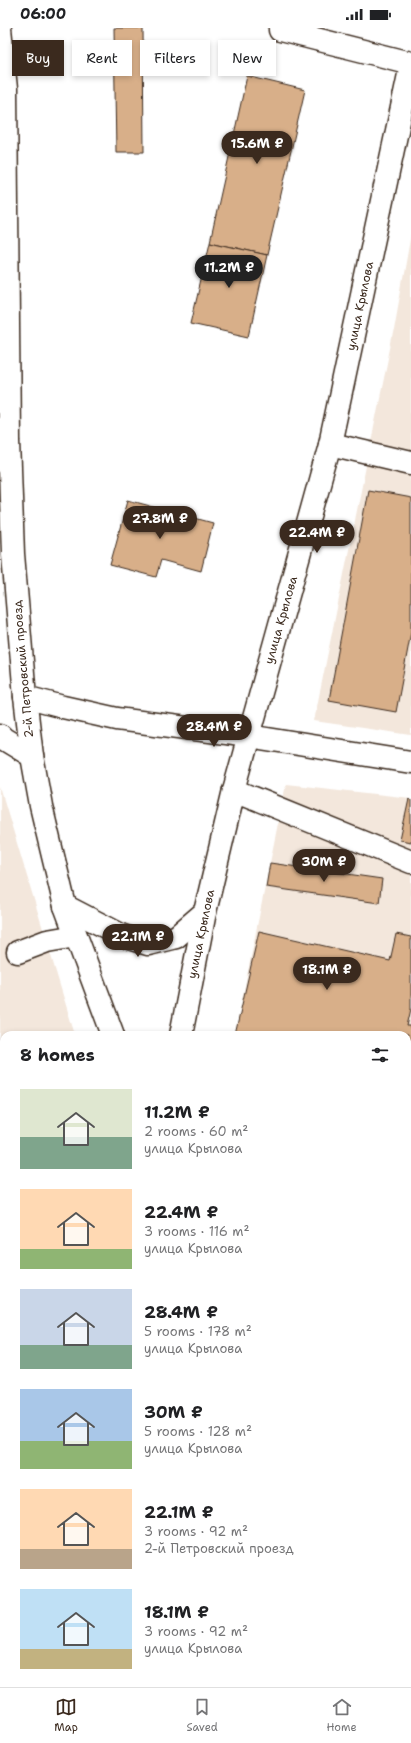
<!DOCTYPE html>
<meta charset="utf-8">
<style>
:root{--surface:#fff;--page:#f2f2f2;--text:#202124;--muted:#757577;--line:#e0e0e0;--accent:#3b2a1e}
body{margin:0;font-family:"Shantell Sans",sans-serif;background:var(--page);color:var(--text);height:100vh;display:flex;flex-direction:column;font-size:15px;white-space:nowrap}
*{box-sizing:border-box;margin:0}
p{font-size:13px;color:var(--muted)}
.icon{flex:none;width:22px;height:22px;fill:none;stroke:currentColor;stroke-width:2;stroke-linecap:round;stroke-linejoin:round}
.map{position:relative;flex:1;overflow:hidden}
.side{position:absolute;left:0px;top:1003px;width:411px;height:656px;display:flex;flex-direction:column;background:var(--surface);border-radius:12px 12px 0 0;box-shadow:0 2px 6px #0003}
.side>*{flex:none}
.hud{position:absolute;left:12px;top:12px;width:387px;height:36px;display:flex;gap:8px}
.price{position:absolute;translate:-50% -34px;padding:0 9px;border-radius:14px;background:var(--accent);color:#fff;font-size:13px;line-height:26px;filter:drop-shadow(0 1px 2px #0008)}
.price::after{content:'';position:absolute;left:50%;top:24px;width:12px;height:9px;margin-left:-6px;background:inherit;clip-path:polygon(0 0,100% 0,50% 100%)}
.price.on{background:#222;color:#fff}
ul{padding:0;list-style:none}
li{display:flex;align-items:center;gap:12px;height:100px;padding:0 20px}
li span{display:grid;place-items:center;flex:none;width:112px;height:80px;border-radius:0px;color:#555}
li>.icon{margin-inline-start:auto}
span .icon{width:48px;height:48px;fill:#fffc;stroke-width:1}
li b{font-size:17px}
h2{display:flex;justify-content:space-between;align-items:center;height:48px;padding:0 20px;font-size:17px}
.chip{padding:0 14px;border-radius:0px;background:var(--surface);box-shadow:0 2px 6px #0003;font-size:14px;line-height:36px}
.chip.on{background:var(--accent);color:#fff}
.status{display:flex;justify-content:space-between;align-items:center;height:28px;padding:0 20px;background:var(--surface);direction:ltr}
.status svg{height:11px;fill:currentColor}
.menu{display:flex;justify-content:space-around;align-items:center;height:56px;border-top:1px solid var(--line);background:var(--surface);font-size:11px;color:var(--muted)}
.menu a{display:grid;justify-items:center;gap:2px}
.menu .on{color:var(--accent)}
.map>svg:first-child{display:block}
</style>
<div class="status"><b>06:00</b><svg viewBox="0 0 49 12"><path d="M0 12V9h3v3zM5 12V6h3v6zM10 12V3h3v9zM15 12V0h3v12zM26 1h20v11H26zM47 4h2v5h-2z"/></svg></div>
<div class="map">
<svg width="411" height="1659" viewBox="0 0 411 1659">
<rect width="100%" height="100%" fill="#fff"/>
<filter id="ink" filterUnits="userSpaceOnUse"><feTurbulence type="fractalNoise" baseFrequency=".025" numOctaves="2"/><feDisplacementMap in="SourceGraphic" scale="8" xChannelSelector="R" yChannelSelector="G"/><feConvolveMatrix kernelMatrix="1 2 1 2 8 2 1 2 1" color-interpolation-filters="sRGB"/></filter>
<g filter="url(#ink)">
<!-- built -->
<g fill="#f3e7dc">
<polygon points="411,206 411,707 314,693 394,301"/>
<polygon points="286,756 411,770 411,1659 101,1659 102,1655 407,1655 407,1007 235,1007"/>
<polygon points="0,759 75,1007 4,1007 4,1652 3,1659 0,1659"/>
</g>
<!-- building -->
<g fill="#d8af89" stroke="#3b2a1e">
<polygon points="114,0 143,0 144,124 116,124"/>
<polygon points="247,48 305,62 267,227 210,214"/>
<polygon points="210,214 267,227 249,308 191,295"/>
<polygon points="368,462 411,470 411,604 396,684 329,672"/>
<polygon points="128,472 213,495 201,543 161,532 156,549 110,537"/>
<polygon points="409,771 411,772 411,814 400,812"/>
<polygon points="270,835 382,851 379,875 266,859"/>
<polygon points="259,903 390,933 396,906 411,909 411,981 407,998 411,998 411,1060 407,1059 407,1007 235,1007"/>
<polygon points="0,1129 4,1130 4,1139 0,1155"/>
<polygon points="407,1254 411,1257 411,1282 407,1287"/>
<polygon points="0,1305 4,1306 4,1371 0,1370"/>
<polygon points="407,1397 411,1398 411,1420 407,1420"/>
<polygon points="0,1411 4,1412 4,1608 0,1608"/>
<polygon points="407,1527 411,1528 411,1659 349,1659 350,1655 407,1655"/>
<polygon points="110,1655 139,1655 138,1659 127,1659"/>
</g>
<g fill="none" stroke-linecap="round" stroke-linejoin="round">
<defs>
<g id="minor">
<polyline points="280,2 411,35"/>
<polyline points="330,416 411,435"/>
<polyline points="25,669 63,679 117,691 249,708 411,734"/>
<polyline points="0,707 4,711 32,728"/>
<polyline points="234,762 411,834"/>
<polyline points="65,878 123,908 148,916 176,909 205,884"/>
<polyline points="18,924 47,913 76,908"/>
<polyline points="181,1007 205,884 234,762 330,416 411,37"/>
<polyline points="407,1090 411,1087"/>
<polyline points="407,1334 411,1328"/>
<polyline points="407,1448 411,1448"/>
<polyline points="65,1655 86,1659"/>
<polyline points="185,1659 186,1655"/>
<polyline points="323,1659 324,1655"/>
</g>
<g id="major">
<polyline points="0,0 6,61 9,413 13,526 25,669 32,728 41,778 65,878 113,1007"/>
<polyline points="44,1659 45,1655"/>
</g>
</defs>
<!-- minor casing -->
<use href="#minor" stroke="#3b2a1e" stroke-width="25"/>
<!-- major casing -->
<use href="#major" stroke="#3b2a1e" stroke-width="25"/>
<!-- minor -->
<use href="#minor" stroke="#fff" stroke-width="22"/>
<!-- major -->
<use href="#major" stroke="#fff" stroke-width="22"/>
</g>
</g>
<g text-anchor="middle" stroke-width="3.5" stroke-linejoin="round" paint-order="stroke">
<!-- street labels -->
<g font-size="12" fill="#3b2a1e" stroke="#fff">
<text transform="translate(360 278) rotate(-78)" y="4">улица Крылова</text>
<text transform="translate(281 592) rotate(-74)" y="4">улица Крылова</text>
<text transform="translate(23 641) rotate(-95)" y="4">2-й Петровский проезд</text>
<text transform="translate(201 906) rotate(-78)" y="4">улица Крылова</text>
</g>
</g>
</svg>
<b class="price" style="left:257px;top:137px">15.6M ₽</b>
<b class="price on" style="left:229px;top:261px">11.2M ₽</b>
<b class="price" style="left:160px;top:512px">27.8M ₽</b>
<b class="price" style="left:317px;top:526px">22.4M ₽</b>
<b class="price" style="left:214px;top:720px">28.4M ₽</b>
<b class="price" style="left:324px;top:855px">30M ₽</b>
<b class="price" style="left:138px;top:930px">22.1M ₽</b>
<b class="price" style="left:327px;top:963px">18.1M ₽</b>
<div class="hud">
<a class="chip on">Buy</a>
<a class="chip">Rent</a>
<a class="chip">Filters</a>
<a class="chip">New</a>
</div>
<section class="side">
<h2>8 homes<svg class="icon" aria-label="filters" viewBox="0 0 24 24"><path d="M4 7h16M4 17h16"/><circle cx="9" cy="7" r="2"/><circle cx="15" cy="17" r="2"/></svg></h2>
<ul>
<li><span style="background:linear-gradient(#dfe7d0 60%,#7fa58c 0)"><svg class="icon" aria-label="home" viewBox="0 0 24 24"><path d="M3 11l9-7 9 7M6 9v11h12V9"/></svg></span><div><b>11.2M ₽</b><p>2 rooms · 60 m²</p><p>улица Крылова</p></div></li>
<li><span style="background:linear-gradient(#ffd9b3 75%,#8fb573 0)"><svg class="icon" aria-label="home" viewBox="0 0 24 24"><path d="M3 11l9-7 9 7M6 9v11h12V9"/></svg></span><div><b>22.4M ₽</b><p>3 rooms · 116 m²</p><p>улица Крылова</p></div></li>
<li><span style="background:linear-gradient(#c9d6e8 70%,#7fa58c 0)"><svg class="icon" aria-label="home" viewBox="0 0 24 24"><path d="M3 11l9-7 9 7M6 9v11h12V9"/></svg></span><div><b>28.4M ₽</b><p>5 rooms · 178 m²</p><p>улица Крылова</p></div></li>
<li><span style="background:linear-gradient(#a9c7e8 65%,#8fb573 0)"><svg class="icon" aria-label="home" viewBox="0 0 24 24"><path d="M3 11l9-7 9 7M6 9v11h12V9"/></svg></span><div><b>30M ₽</b><p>5 rooms · 128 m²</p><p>улица Крылова</p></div></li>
<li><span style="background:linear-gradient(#ffd9b3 75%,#b9a48a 0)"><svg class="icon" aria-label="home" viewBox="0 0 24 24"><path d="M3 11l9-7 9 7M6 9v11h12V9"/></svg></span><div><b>22.1M ₽</b><p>3 rooms · 92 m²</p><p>2-й Петровский проезд</p></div></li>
<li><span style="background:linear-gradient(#bfe0f5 75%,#c2b280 0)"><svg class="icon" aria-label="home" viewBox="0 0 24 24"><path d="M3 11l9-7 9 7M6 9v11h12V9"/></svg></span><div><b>18.1M ₽</b><p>3 rooms · 92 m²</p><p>улица Крылова</p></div></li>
</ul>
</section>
</div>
<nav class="menu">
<a class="on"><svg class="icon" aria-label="map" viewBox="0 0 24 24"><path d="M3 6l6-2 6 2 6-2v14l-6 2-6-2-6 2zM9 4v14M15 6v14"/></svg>Map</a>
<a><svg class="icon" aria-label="saved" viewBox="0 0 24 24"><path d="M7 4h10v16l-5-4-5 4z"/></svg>Saved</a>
<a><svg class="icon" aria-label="home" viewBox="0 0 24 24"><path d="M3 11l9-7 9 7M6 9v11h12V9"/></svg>Home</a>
</nav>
